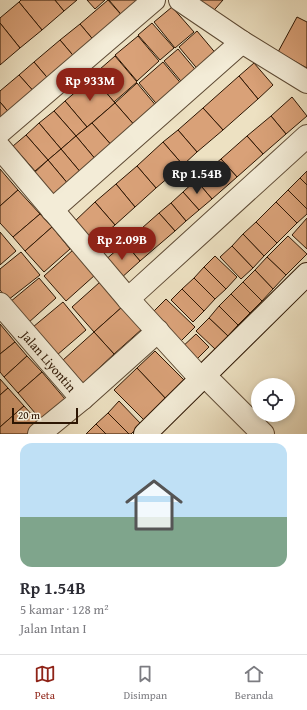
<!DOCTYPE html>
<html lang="id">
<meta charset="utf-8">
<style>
:root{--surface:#fff;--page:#f7f7f7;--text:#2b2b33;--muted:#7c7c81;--line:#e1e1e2;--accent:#8f2418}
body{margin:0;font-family:"Gentium Book Plus",serif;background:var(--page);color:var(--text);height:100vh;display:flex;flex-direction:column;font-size:15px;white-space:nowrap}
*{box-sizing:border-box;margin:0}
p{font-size:13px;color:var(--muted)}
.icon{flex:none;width:22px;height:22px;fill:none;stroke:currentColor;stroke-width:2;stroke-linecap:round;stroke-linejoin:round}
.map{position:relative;height:434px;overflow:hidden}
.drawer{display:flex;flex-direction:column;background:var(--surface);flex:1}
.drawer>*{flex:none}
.buttons{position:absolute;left:251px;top:378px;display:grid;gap:8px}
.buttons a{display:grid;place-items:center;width:44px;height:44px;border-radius:50%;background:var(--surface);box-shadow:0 2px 6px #0003;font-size:20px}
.scale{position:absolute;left:12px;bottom:10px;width:66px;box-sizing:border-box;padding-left:4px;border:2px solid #2d1603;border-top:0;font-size:11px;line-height:14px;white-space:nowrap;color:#2d1603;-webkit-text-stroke:3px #f3ecd7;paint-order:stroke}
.price{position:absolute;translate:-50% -34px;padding:0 9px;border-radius:14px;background:var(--accent);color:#fff;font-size:13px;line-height:26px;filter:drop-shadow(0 1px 2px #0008)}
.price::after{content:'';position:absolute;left:50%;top:24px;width:12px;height:9px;margin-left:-6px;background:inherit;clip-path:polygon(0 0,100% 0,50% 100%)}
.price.active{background:#222;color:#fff}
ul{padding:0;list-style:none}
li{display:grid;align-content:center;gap:8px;height:212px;padding:0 20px}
li span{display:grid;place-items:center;height:124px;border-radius:12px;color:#555}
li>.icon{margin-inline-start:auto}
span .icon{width:72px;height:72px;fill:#fffc;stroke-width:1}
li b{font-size:17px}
.tab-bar{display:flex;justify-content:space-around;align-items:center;height:56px;border-top:1px solid var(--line);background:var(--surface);font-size:11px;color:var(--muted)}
.tab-bar a{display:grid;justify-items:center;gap:2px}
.tab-bar .active{color:var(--accent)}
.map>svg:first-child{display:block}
</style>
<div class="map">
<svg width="307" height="434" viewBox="0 0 307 434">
<rect width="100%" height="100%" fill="#ede1c2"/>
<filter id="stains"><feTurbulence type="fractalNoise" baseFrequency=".005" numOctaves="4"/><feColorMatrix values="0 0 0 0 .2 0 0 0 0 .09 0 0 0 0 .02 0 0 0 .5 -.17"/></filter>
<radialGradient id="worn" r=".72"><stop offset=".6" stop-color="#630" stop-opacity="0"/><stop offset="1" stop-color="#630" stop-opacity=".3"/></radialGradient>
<!-- building -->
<g fill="#d9a178" stroke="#2d1603">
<polygon points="21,0 55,0 64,11 42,30 19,2"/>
<polygon points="55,0 77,0 64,11"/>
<polygon points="87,0 105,0 95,9"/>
<polygon points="108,0 125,19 96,43 80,24"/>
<polygon points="109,0 148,0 125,19"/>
<polygon points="191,0 223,0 209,16"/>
<polygon points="19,2 42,30 20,48 0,23 0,18"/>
<polygon points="172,7 194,32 175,48 154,22"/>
<polygon points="297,17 307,22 307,68 278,52"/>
<polygon points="0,23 20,48 0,65"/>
<polygon points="152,23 174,48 160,60 138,35"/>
<polygon points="80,24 96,43 77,60 60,40"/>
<polygon points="197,31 218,56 200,72 179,47"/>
<polygon points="138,36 159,61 137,81 115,55"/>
<polygon points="60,40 77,60 51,82 34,62"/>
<polygon points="178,49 199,74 185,86 164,61"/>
<polygon points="115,56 137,82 114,102 92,76"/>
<polygon points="34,62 51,82 36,94 19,75"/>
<polygon points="163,62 184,87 160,108 139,83"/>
<polygon points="254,63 273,85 258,99 239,76"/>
<polygon points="19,75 36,94 11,115 0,102 0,91"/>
<polygon points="239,76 258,99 223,130 203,108"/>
<polygon points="93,77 115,103 87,127 65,101"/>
<polygon points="137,83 158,108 136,127 115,103"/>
<polygon points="292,97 307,116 286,134 271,116"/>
<polygon points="65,101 87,127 76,136 54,111"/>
<polygon points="0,102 11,115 0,124"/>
<polygon points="115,103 136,127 113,147 92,123"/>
<polygon points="203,108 223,130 197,152 178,130"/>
<polygon points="54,111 76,136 61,149 39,123"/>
<polygon points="271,116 286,134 263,154 247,136"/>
<polygon points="39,123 61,149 48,160 26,135"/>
<polygon points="92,123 113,147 97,161 76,136"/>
<polygon points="178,130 197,152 183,165 163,142"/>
<polygon points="26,135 48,160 35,171 13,146"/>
<polygon points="76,136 97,161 82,174 61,149"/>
<polygon points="247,136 263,154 237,177 221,159"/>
<polygon points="163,142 183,165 156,188 137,166"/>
<polygon points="61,149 82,174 69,185 48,160"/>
<polygon points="221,159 237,177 212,199 196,180"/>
<polygon points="48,160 69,185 55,197 34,173"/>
<polygon points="137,166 156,188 135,207 116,184"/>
<polygon points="0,169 18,190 0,206"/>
<polygon points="307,171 307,185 300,178"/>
<polygon points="300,178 307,185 307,209 288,190"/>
<polygon points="196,180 212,199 199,210 183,192"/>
<polygon points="116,184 135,207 115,225 95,202"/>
<polygon points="18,190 40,214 13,237 0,223 0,206"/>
<polygon points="288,190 307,209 307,214 297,223 276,202"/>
<polygon points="183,192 199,210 186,221 171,203"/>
<polygon points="95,202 115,225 93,244 74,222"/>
<polygon points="276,202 297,223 277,243 256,222"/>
<polygon points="171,203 186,221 175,231 159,213"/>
<polygon points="159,213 175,231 140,261 125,243"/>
<polygon points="40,214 52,227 25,251 13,237"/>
<polygon points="307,218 307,249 292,235"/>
<polygon points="256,222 277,243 264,256 243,234"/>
<polygon points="52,227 70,249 44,272 25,251"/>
<polygon points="0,232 16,251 0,265"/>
<polygon points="243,234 264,256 253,268 232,246"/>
<polygon points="288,236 307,254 286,275 267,257"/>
<polygon points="125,243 140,261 120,279 104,261"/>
<polygon points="232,246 253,268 241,279 220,257"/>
<polygon points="73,250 95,275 66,301 44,276"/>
<polygon points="21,252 40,275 8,300 0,290 0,269"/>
<polygon points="215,256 237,277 226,289 204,267"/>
<polygon points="267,257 286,275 273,289 255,270"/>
<polygon points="204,267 226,289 215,299 194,278"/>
<polygon points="255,270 273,289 262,301 243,282"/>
<polygon points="39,278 56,298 28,323 10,302"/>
<polygon points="194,278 215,299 204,311 182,289"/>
<polygon points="100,282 122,307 94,332 72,307"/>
<polygon points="243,282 262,301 250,313 231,294"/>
<polygon points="182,289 204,311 193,322 171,300"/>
<polygon points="231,294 250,313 238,325 219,306"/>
<polygon points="166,299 195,327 178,344 149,316"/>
<polygon points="63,302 86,330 57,355 33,327"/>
<polygon points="219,306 238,325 228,336 209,318"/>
<polygon points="122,307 142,329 114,354 94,332"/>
<polygon points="209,318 228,336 215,349 196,331"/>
<polygon points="0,324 15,342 0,354"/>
<polygon points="94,332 114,354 83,383 63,360"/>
<polygon points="196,334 209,347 192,364 179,350"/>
<polygon points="15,342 27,356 4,377 0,372 0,354"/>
<polygon points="155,351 185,381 167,400 137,368"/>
<polygon points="27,356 42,372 18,393 4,377"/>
<polygon points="137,368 167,400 145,421 114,390"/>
<polygon points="42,372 65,399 41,420 18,393"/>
<polygon points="0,379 8,388 0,395"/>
<polygon points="8,388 24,406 0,427 0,395"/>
<polygon points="119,401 141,424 131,434 129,434 108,413"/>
<polygon points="24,406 43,427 35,434 0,434 0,427"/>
<polygon points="108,413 129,434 106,434 96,424"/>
<polygon points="96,424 106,434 86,434"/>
</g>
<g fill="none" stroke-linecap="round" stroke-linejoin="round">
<defs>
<g id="street">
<polyline points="180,0 242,42 307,82"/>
<polyline points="0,132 154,0"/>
<polyline points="0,148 128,299 201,379"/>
<polyline points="52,210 242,42"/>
<polyline points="128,299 307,136"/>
<polyline points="0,304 82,399"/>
<polyline points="205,376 263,434"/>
<polyline points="39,434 82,399 158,331"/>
</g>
<polyline id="secondary" points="145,434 307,274"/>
</defs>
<!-- street casing -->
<use href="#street" stroke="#5d4933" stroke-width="24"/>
<!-- secondary casing -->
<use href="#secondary" stroke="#2d1603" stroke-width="24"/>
<!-- street -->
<use href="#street" stroke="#f3ecd7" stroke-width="22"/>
<!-- secondary -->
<use href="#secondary" stroke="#f3ecd7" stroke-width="22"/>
</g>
<g text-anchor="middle" stroke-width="3" stroke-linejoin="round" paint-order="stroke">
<!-- street labels -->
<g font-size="13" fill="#2d1603" stroke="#f3ecd7">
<text transform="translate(49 361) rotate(49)" y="5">Jalan Liyontin</text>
</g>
</g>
<rect width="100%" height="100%" filter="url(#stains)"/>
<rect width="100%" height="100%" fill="url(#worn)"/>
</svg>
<div class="buttons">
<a><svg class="icon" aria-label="locate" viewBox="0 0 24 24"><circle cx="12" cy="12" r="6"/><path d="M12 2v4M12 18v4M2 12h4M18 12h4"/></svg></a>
</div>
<div class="scale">20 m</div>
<b class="price" style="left:90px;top:102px">Rp 933M</b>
<b class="price active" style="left:197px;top:195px">Rp 1.54B</b>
<b class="price" style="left:122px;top:261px">Rp 2.09B</b>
</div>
<section class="drawer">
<ul>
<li><span style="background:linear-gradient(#bfe0f5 60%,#7fa58c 0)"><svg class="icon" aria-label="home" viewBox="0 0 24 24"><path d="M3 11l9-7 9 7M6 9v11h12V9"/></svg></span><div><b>Rp 1.54B</b><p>5 kamar · 128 m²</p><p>Jalan Intan I</p></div></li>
</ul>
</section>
<nav class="tab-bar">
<a class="active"><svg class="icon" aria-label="map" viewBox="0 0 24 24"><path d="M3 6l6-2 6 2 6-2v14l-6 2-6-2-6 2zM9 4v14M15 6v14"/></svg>Peta</a>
<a><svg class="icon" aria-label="saved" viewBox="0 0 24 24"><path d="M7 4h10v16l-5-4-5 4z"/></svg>Disimpan</a>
<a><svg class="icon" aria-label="home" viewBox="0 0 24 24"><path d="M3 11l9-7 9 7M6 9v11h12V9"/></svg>Beranda</a>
</nav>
